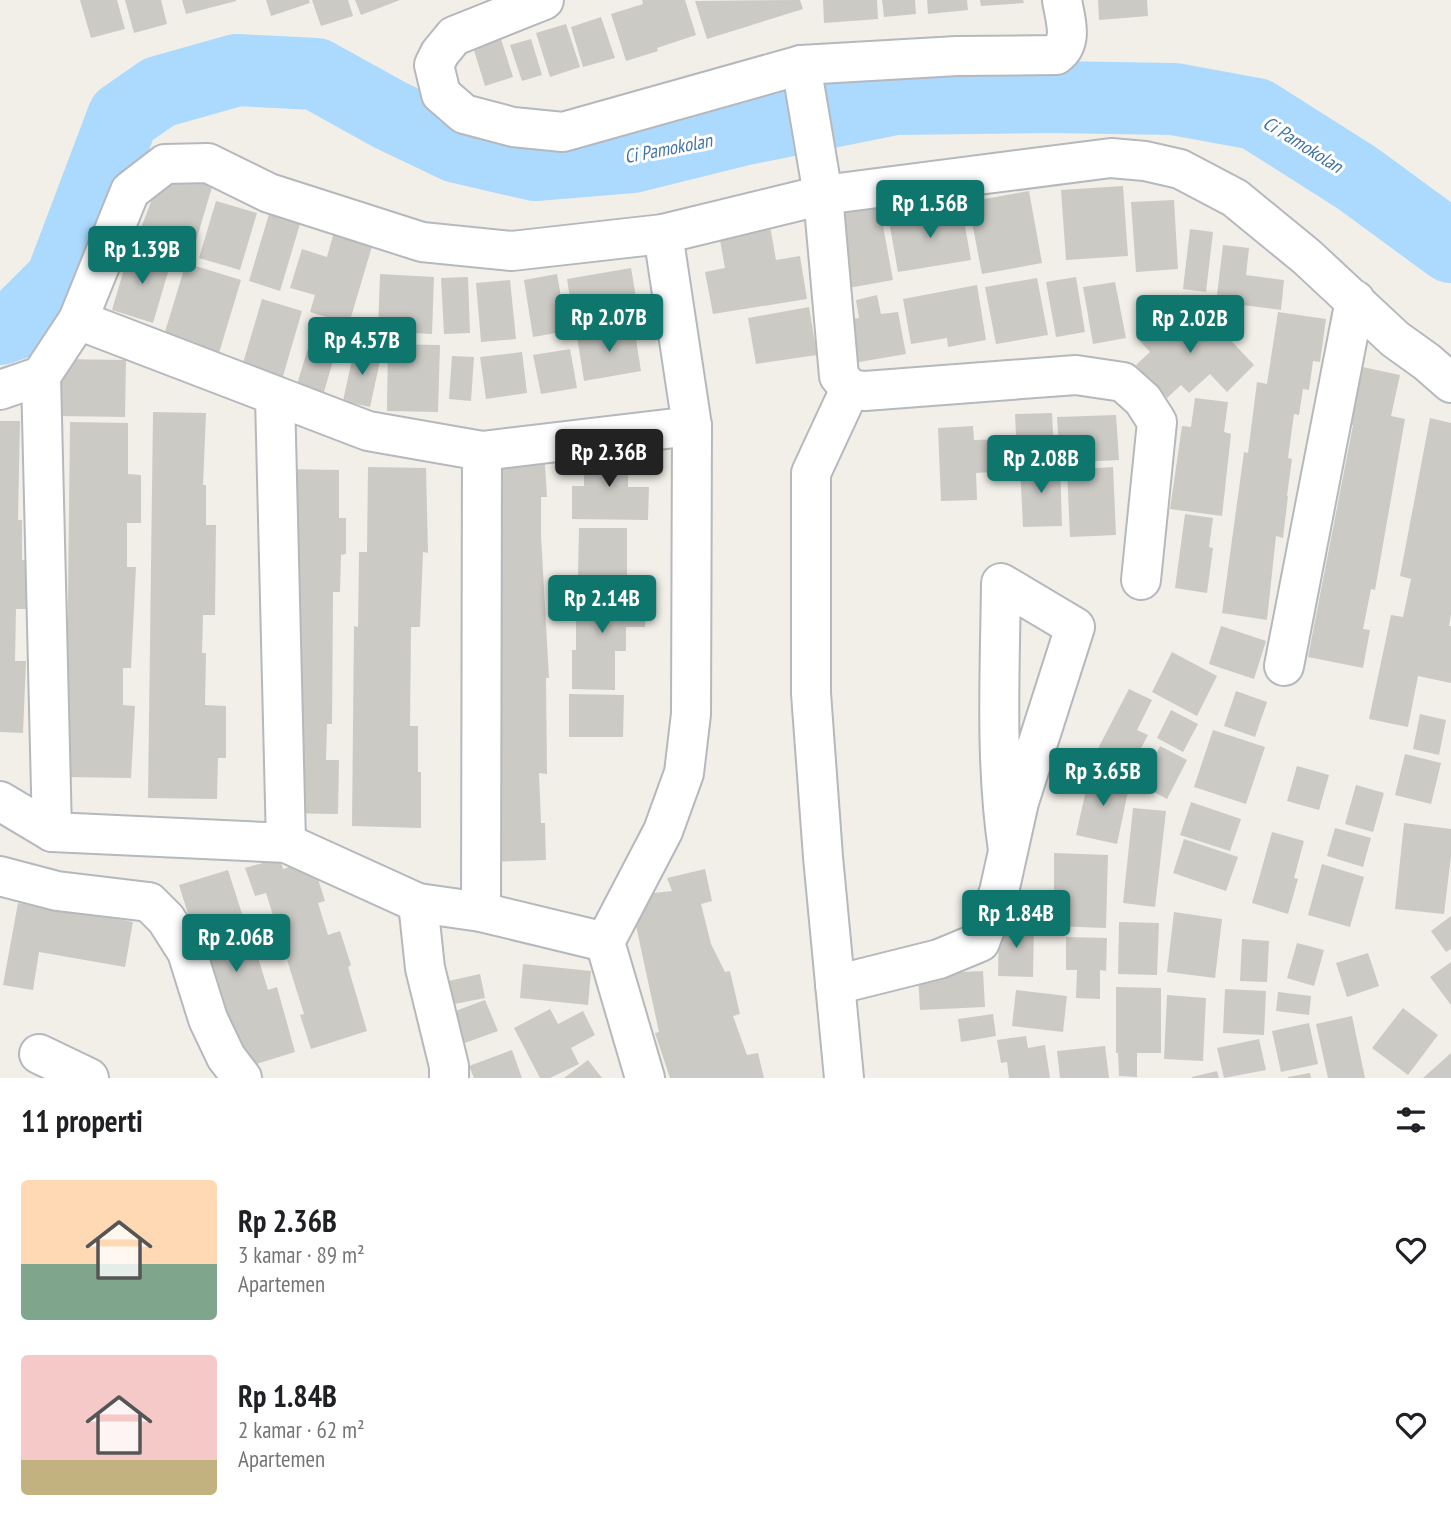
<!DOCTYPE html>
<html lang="id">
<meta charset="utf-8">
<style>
:root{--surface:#fff;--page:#f2f2f2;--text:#202124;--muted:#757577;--accent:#0f766e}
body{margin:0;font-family:"PT Sans Narrow",sans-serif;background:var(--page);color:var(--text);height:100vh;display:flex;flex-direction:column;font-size:26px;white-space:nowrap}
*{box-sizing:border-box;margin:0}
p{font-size:23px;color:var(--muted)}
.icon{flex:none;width:38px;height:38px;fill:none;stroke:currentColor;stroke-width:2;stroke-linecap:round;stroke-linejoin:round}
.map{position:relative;height:1078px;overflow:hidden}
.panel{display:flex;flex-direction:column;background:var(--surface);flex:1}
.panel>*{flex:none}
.price{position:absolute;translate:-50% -60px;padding:0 16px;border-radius:7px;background:var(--accent);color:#fff;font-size:23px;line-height:46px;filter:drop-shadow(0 2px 4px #0008)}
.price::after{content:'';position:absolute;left:50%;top:42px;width:21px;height:16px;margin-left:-10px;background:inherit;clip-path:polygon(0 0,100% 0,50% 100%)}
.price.on{background:#222;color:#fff}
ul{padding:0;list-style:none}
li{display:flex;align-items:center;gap:21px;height:175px;padding:0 21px}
li span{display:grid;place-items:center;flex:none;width:196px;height:140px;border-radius:7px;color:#555}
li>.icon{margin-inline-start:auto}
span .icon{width:84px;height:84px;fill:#fffc;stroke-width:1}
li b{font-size:30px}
h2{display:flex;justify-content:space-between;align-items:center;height:84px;padding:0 21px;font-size:30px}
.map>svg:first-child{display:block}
</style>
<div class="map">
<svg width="1451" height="1078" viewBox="0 0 1451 1078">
<rect width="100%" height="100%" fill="#f1efe8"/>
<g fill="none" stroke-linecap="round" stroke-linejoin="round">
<!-- river -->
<polyline stroke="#abdafe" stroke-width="72" points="0,329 20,322 61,281 123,117 159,92 237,70 316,74 390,115 457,147 535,165 632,157 741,130 895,99 1049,97 1174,99 1256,114 1357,178 1451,247"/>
</g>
<!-- building -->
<g fill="#cccac5">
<polygon points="80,0 117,0 125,29 91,38"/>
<polygon points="125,0 161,0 167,24 134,33"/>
<polygon points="182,0 236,0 236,1 186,14"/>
<polygon points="266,0 309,0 310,3 271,16"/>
<polygon points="312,0 348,0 353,16 321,26"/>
<polygon points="355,0 400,0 361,15"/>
<polygon points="642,0 685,0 696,35 657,48 658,51 626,61 611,14 643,4"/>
<polygon points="800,0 803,9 707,39 695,1"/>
<polygon points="823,0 877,0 878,19 824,23"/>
<polygon points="882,0 915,0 916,14 884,17"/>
<polygon points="927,0 967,0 968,10 928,14"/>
<polygon points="980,0 1023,0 1024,3 981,6"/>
<polygon points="1098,0 1147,0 1148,16 1099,20"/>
<polygon points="601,17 615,58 583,67 571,27"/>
<polygon points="566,24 580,67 550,77 536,33"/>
<polygon points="501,39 513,77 485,86 473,47"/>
<polygon points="531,39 542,75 522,81 510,45"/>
<polygon points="162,174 213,184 190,261 135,243"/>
<polygon points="1123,186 1128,256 1066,260 1061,190"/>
<polygon points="1029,191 1042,263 982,274 968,202"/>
<polygon points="1174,200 1178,269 1136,272 1131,202"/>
<polygon points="216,201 257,213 240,270 199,258"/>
<polygon points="879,204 893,280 848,288 834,212"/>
<polygon points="962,209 971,260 898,272 889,221"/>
<polygon points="269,214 300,224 280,291 249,281"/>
<polygon points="769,220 776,260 800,256 807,299 713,314 705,272 725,268 718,229"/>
<polygon points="1190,229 1213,232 1206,292 1183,289"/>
<polygon points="334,232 373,243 349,324 310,312 315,295 290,288 302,249 327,257"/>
<polygon points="1223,245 1249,248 1246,275 1284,280 1281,310 1242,305 1241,315 1215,312"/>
<polygon points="130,249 171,262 153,323 112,310"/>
<polygon points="186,263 241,280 219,353 164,335"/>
<polygon points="631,268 640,320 575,330 567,279"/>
<polygon points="380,274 434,277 432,334 378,331"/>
<polygon points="557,274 567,331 533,337 524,280"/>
<polygon points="468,277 470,333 444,334 441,278"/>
<polygon points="1076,277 1085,332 1056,337 1046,282"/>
<polygon points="1037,278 1048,335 996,344 985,287"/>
<polygon points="510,280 516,339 481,342 476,283"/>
<polygon points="1115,282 1126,338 1093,344 1083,287"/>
<polygon points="977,285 986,340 948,347 947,338 911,344 903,299"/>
<polygon points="877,295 881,314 898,312 906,354 853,363 846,320 859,318 856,300"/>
<polygon points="262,299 302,311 281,383 241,370"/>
<polygon points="809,307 817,355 756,364 748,318"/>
<polygon points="1166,309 1185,331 1204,312 1254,365 1227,392 1210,374 1189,393 1181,385 1167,398 1136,365 1150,352 1136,337"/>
<polygon points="1278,312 1326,319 1320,362 1313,361 1309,390 1303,389 1299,415 1294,414 1288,458 1292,459 1287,496 1288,496 1283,538 1276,536 1267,620 1222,613 1244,452 1248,453 1257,382 1267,384"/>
<polygon points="315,325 341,333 322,399 295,391"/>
<polygon points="634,327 641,371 584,381 577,336"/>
<polygon points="388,344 440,345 438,412 387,411"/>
<polygon points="355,346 382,352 370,407 343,401"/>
<polygon points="570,349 577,388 541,394 533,355"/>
<polygon points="522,352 527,393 486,399 480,357"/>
<polygon points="452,356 474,357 471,401 449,399"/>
<polygon points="59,359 126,360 125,417 59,416"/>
<polygon points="1353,365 1400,375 1391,416 1405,419 1375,590 1371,589 1363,629 1370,630 1363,668 1308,657 1353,425 1342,423"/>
<polygon points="1195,398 1228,402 1224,432 1231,434 1222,516 1170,509 1182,426 1191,427"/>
<polygon points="153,412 206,413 203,485 206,485 206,525 216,525 215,615 203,615 202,653 206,653 205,705 226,706 226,758 218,758 217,799 148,798"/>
<polygon points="1052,413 1054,455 1017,456 1015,414"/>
<polygon points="1116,415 1119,460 1060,463 1057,417"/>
<polygon points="1430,418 1451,423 1451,614 1449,626 1451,626 1451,683 1418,676 1408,727 1369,719 1391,615 1403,617 1411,579 1400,576"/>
<polygon points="0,421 20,421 18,520 22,520 22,560 27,560 27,609 16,609 15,661 26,661 23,733 0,732"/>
<polygon points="70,422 128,423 128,474 141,475 141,523 127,523 127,567 136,567 131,668 123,668 123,705 135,706 131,778 66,777"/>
<polygon points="973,426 974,440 1006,439 1008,471 976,473 977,500 941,501 938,428"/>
<polygon points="584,448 628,449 628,487 649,487 648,520 572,519 572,486 584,486"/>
<polygon points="544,449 547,497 541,497 541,535 549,678 546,678 547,774 539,773 541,823 545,823 546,860 486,862 483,451"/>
<polygon points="1060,463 1062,526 1023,527 1020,465"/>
<polygon points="368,467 426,468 428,553 423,552 420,627 411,627 410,726 418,726 418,772 421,772 421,828 352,826 354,626 358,627 359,552 367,552"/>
<polygon points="1113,467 1116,535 1070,537 1067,470"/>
<polygon points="285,469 339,470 339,518 346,518 346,554 341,555 340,592 333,592 332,724 327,724 326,760 339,760 338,814 276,813"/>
<polygon points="1185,514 1213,518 1209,547 1213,548 1207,593 1175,588"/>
<polygon points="579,528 627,528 627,578 578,577"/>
<polygon points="576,587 626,588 626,602 646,602 645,627 626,627 626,651 615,651 615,690 572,689 572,650 576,650"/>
<polygon points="1221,626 1266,641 1254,679 1209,664"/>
<polygon points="1172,652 1217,676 1197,716 1152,692"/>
<polygon points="1129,689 1152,700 1137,730 1148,735 1127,775 1093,758"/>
<polygon points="1236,691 1267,702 1255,737 1224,726"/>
<polygon points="569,694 624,695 623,737 569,737"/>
<polygon points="1171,710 1198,724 1183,752 1157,738"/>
<polygon points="1420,714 1446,720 1439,755 1413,749"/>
<polygon points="1213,730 1265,747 1246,804 1194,787"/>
<polygon points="1160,746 1187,760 1167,799 1141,785"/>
<polygon points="1405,754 1441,763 1431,804 1395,795"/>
<polygon points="1297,766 1329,775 1319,810 1287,801"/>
<polygon points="1090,772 1130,782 1117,844 1076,835"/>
<polygon points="1356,785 1384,793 1373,832 1345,824"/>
<polygon points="1191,802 1241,819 1230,851 1180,835"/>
<polygon points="1133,808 1166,811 1155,907 1123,903"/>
<polygon points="1404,823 1451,829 1451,856 1444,914 1395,909"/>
<polygon points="1335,828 1371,838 1363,867 1327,856"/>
<polygon points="1272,832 1304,841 1294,878 1298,879 1288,914 1252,903"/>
<polygon points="1184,839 1238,857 1226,891 1173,873"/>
<polygon points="1054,853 1108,855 1106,928 1054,926"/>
<polygon points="280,858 283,869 312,860 325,901 318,903 328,935 340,931 351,965 348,967 367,1031 311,1049 300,1015 304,1014 266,893 255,896 245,868"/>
<polygon points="1322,864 1364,877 1350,927 1308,915"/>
<polygon points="705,869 712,901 701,904 711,944 725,972 730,971 740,1014 733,1016 747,1055 758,1053 764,1078 670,1078 655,1033 659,1032 633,912 635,895 672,891 667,878"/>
<polygon points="228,870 244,920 238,921 249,953 256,951 268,990 277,987 295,1052 237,1070 179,885"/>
<polygon points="18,903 86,913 133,922 125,967 39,952 33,990 3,985"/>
<polygon points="1174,912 1222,919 1215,978 1167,972"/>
<polygon points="1451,916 1451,949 1446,952 1431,931"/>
<polygon points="1119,922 1159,923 1157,975 1118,974"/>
<polygon points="999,923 1034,924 1033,977 998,976"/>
<polygon points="1066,937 1107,938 1106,971 1100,970 1100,999 1076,998 1077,970 1066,970"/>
<polygon points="1242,939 1269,941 1267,982 1240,981"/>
<polygon points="1297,943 1324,950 1314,986 1287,978"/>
<polygon points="1368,953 1379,986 1347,997 1336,963"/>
<polygon points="1451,962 1451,1005 1430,977"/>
<polygon points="523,964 591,971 588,1005 520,998"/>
<polygon points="983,971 985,1007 920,1010 918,974"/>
<polygon points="480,974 485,998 449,1005 444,982"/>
<polygon points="1116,987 1161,988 1161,1053 1137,1053 1137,1077 1119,1076 1118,1053 1116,1053"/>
<polygon points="1225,989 1266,991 1264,1035 1223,1033"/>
<polygon points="1016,990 1067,996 1063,1032 1012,1026"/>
<polygon points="1278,992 1311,996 1309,1015 1276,1011"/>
<polygon points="1167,995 1206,998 1203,1061 1164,1059"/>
<polygon points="485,1000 498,1031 462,1044 450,1013"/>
<polygon points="1403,1008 1438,1035 1408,1075 1372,1048"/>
<polygon points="550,1009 558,1024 583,1011 595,1035 571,1048 579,1064 550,1078 540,1078 514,1028"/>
<polygon points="993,1014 996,1036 961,1042 958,1019"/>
<polygon points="1352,1016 1365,1078 1328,1078 1316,1024"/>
<polygon points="1309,1023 1318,1064 1281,1072 1272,1031"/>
<polygon points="1026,1036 1028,1048 1045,1045 1050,1078 1009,1078 1007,1062 1001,1063 997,1040"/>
<polygon points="1259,1039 1266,1070 1224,1078 1217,1048"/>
<polygon points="1105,1046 1109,1078 1060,1078 1057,1051"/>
<polygon points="512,1050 522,1078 474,1078 469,1066"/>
<polygon points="1451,1053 1451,1078 1423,1078"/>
<polygon points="588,1060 602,1078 564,1078"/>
<polygon points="1217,1071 1219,1078 1192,1078 1192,1077"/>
<polygon points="1310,1073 1311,1078 1288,1078 1288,1077"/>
</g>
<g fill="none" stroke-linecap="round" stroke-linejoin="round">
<defs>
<g id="minor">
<path d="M544 0 454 36 440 53 434 65 441 94 464 114 513 127 563 132 801 65 957 56 1056 55C1074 42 1065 19 1062 0"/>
<polyline points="801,65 823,195 839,376 850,389 865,391 1076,375 1123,382 1143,400 1157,422 1141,580"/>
<polyline points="78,320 368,431 482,451 692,426"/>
<polyline points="41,376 52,832"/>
<polyline points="0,390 41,376 78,320 130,191 165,164 208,163 269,193 422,242 512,251 663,234 823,195 1111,158 1145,161 1180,169 1235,198 1307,257 1395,339 1427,362 1451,383"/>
<polyline points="275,397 286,843"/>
<polyline points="1284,666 1355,300"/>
<polyline points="0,801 52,832 286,843 418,903 481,912 605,942"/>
<polyline points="0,876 57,891 149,902 166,919 187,952 208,1019 226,1057 242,1078"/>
<polyline points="418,903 425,968 449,1066 449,1078"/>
<polyline points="481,912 482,451"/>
<path d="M835 985 939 959 980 942 999 892 1019 802 1075 627 1001 583C1000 673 995 762 1008 850"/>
<polyline points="39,1054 89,1078"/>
<polyline points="645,1078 605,942 663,831 684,773 691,714 692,426 663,234"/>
<polyline points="844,1078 823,857 811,693 811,473 850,389"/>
</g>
</defs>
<!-- minor casing -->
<use href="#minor" stroke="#b5b8bc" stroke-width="42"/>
<!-- minor -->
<use href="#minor" stroke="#fff" stroke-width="38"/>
</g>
<g text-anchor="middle" stroke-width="6" stroke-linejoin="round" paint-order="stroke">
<!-- water labels -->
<g font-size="19" font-style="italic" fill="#4274a8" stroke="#fff">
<text transform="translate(1303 144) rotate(32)" y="7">Ci Pamokolan</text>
<text transform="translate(668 148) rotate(-11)" y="7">Ci Pamokolan</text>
</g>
</g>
</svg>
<b class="price" style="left:930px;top:240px">Rp 1.56B</b>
<b class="price" style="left:142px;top:286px">Rp 1.39B</b>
<b class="price" style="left:609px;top:354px">Rp 2.07B</b>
<b class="price" style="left:1190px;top:355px">Rp 2.02B</b>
<b class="price" style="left:362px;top:377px">Rp 4.57B</b>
<b class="price on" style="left:609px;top:489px">Rp 2.36B</b>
<b class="price" style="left:1041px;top:495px">Rp 2.08B</b>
<b class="price" style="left:602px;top:635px">Rp 2.14B</b>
<b class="price" style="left:1103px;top:808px">Rp 3.65B</b>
<b class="price" style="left:1016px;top:950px">Rp 1.84B</b>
<b class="price" style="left:236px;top:974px">Rp 2.06B</b>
</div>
<section class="panel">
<h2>11 properti<svg class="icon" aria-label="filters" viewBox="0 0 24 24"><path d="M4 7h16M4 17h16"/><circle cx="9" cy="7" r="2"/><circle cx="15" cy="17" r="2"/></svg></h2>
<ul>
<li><span style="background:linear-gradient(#ffd9b3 60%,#7fa58c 0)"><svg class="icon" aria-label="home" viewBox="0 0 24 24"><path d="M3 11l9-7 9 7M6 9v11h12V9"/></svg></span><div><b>Rp 2.36B</b><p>3 kamar · 89 m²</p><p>Apartemen</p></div><svg class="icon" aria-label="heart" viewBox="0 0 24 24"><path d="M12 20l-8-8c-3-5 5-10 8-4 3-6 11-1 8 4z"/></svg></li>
<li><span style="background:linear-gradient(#f6c9c9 75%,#c2b280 0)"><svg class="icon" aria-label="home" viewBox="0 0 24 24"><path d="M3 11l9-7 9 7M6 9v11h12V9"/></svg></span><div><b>Rp 1.84B</b><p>2 kamar · 62 m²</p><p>Apartemen</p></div><svg class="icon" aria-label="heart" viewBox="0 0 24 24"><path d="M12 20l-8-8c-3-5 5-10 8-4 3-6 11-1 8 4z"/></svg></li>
</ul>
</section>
